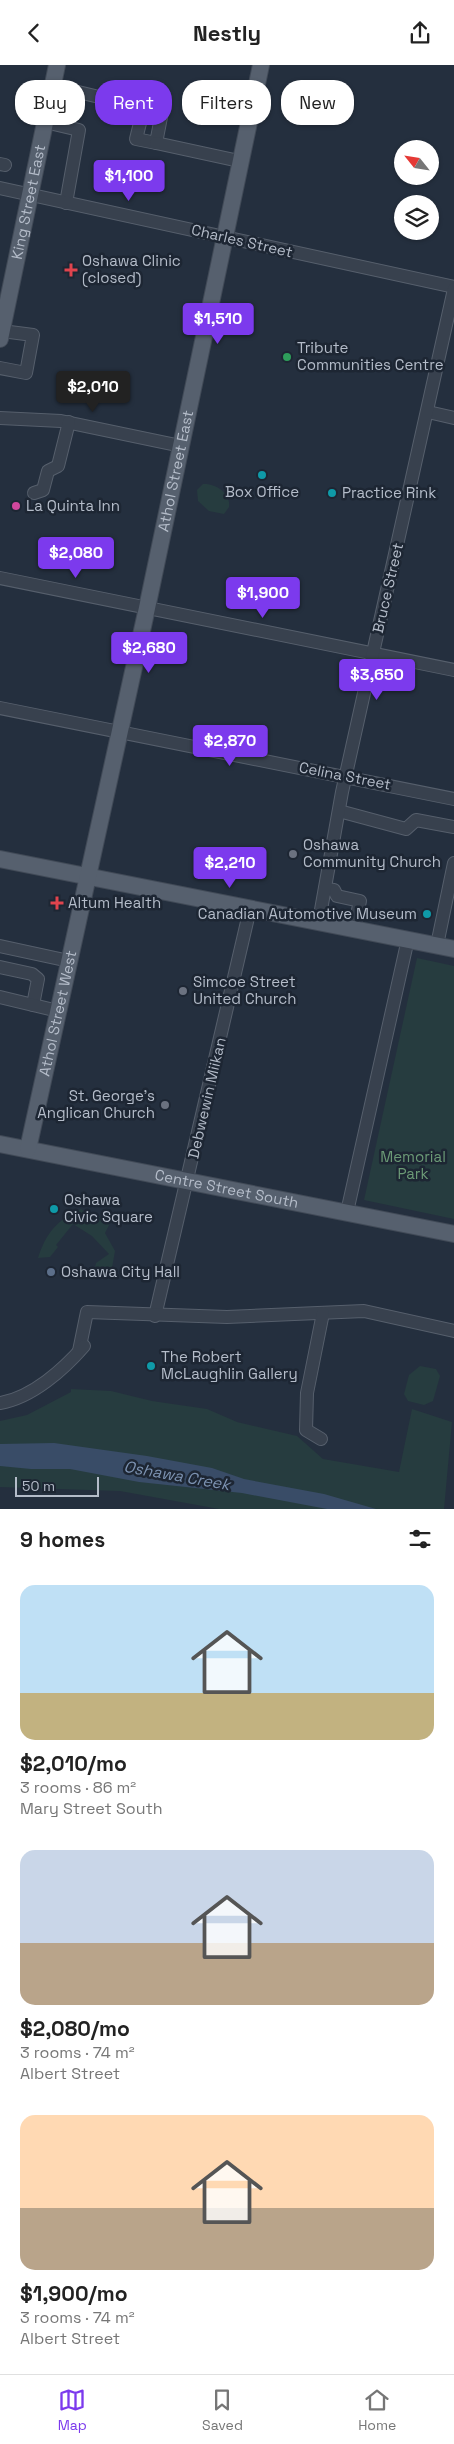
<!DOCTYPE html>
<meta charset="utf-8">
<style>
:root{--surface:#fff;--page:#f6f6f6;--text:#222;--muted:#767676;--line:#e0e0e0;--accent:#7c3aed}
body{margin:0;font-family:"Space Grotesk",sans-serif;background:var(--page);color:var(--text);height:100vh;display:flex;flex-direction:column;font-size:19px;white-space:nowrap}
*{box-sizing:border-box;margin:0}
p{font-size:16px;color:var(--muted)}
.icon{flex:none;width:28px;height:28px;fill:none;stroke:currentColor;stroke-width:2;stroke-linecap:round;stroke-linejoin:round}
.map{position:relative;height:1444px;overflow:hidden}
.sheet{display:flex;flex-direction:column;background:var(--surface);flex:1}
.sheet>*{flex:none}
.banner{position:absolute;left:15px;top:15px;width:425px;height:45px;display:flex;gap:10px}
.needle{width:32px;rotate:300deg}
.buttons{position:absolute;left:394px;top:75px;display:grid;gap:10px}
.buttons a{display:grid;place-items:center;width:45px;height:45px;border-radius:50%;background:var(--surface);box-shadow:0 1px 4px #0004;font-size:25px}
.scale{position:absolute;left:15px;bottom:12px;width:84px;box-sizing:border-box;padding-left:5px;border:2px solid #b4bcc9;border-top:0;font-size:14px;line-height:18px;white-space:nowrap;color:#b4bcc9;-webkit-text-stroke:4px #1d2633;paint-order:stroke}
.price{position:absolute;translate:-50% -42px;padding:0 11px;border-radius:5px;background:var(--accent);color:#fff;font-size:16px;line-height:32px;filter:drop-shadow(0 1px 2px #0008)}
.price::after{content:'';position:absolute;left:50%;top:30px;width:15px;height:11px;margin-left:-8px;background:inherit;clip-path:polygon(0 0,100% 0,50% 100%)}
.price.on{background:#222;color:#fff}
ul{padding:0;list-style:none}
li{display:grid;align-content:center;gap:10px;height:265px;padding:0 20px}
li span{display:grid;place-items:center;height:155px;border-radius:15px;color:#555}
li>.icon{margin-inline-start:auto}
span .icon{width:90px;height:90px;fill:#fffc;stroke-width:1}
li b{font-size:21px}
h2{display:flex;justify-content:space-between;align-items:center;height:60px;padding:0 20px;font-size:21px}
.pill{padding:0 18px;border-radius:20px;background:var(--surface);box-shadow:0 1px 4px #0004;font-size:18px;line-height:45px}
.pill.on{background:var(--accent);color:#fff}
header{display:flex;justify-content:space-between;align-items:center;height:65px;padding:0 20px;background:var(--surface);font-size:22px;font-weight:800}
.dock{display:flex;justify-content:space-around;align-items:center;height:70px;border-top:1px solid var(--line);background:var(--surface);font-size:14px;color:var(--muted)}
.dock a{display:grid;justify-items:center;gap:2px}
.dock .on{color:var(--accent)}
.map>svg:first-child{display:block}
</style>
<header><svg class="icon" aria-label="back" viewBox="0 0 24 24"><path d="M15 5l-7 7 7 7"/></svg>Nestly<svg class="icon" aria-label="share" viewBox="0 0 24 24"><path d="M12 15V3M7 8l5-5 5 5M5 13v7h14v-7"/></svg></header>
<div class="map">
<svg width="454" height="1444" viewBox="0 0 454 1444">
<rect width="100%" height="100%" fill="#242f3e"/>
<!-- green -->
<g fill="#263c3f">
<path d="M203 419C216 418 231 429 229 442L224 449 209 446 198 436 197 425Z"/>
<polygon points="417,893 454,901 454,1154 364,1135"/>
<path d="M81 1144 88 1149 86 1153 95 1158 99 1151 110 1158 105 1168 115 1186 112 1203 115 1210 109 1214 105 1208 94 1207 96 1198 109 1189 92 1171 73 1159 56 1180 58 1182 50 1192 38 1193C46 1168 57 1155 81 1144Z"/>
<polygon points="420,1301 436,1304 440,1311 433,1336 424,1340 408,1336 404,1329 409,1310"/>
<polygon points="71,1324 111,1326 152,1336 207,1344 237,1357 297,1371 323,1394 399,1407 412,1344 452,1357 444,1444 219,1444 120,1426 0,1422 0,1356 27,1350 71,1327"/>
</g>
<!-- water -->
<polygon fill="#394c67" points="54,1378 147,1391 212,1403 244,1414 324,1429 376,1444 327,1444 242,1428 139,1417 70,1404 31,1404 0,1401 0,1379"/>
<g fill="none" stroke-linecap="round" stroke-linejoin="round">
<defs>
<g id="minor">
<polyline points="53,21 162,47 156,78 136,74 144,42"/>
<polyline points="45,57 79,65 66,138"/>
<polyline points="156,78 239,96"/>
<polyline points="0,99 5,100"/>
<polyline points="0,123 454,222"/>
<polyline points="0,303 26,308 33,270 2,266"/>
<polyline points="428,347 454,353"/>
<polyline points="0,353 61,356 181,381"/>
<polyline points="34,428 43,425 48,406 58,401 69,357"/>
<polyline points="0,513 454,605"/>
<polyline points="0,643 454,734"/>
<polyline points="339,746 406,764 416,755 454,762"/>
<polyline points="325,824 334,825 337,831 360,836 354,863"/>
<polyline points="319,856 342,727 454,224"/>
<polyline points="437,880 454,798"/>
<polyline points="0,881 69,896"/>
<polyline points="0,902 32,909 38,914 33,940"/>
<polyline points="0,932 58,946"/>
<polyline points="347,1147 408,874"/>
<polyline points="155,1251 250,844"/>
<polyline points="79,1286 87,1247 227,1252 364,1246 454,1266"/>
<path d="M0 1338C32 1333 64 1304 84 1281"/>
<polyline points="321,1374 306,1365 307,1328 323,1248"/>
</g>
<g id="major">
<path id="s1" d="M0 274 57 0"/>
<polyline points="0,794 454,884"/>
<path id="s2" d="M0 1079 454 1169"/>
<path id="s3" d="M28 1084 147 543 261 0"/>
</g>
</defs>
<!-- minor casing -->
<use href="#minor" stroke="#565f6c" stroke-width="14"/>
<!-- major casing -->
<use href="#major" stroke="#414a57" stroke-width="18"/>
<!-- minor -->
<use href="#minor" stroke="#38414e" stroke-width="12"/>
<!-- major -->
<use href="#major" stroke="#56606e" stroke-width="16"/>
</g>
<!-- markers -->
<g fill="#e0444e" stroke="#1d2633" stroke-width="2">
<path d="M68.5 197.5h5v5h5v5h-5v5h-5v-5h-5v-5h5z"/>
<path d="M54.5 830.5h5v5h5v5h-5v5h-5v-5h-5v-5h5z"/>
</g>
<circle fill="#2e9e5b" stroke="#1d2633" stroke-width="2" cx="287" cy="292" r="5"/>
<g fill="#0f9aa8" stroke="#1d2633" stroke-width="2">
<circle cx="262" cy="410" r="5"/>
<circle cx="332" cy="428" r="5"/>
<circle cx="427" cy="849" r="5"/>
<circle cx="54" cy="1144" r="5"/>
<circle cx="151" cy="1301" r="5"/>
</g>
<circle fill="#d1479c" stroke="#1d2633" stroke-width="2" cx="16" cy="441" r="5"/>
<g fill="#6b7280" stroke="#1d2633" stroke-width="2">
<circle cx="293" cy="789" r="5"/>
<circle cx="183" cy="926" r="5"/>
<circle cx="165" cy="1040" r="5"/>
</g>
<circle fill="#5c6f8a" stroke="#1d2633" stroke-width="2" cx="51" cy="1207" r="5"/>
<g text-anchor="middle" stroke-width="5" stroke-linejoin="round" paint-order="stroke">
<!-- street labels -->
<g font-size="15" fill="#b4bcc9" stroke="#1d2633">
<text dy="5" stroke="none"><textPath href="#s1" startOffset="140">King Street East</textPath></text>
<text transform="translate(242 176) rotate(13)" y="5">Charles Street</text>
<text dy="5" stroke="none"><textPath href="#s3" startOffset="694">Athol Street East</textPath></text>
<text transform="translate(388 523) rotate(-77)" y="5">Bruce Street</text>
<text transform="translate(345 711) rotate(11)" y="5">Celina Street</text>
<text dy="5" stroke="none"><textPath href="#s3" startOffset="139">Athol Street West</textPath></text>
<text transform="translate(207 1033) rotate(-77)" y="5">Debwewin Miikan</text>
<text dy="5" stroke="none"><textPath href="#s2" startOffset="231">Centre Street South</textPath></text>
</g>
<!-- poi labels -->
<g font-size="15" fill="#b4bcc9" stroke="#1d2633" text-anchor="start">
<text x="82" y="201">Oshawa Clinic<tspan x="82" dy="17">(closed)</tspan></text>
<text x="297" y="288">Tribute<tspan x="297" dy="17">Communities Centre</tspan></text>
<text x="262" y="432" text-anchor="middle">Box Office</text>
<text x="342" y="433">Practice Rink</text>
<text x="26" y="446">La Quinta Inn</text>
<text x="303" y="785">Oshawa<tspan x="303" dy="17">Community Church</tspan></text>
<text x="68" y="843">Altum Health</text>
<text x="417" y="854" text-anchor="end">Canadian Automotive Museum</text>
<text x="193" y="922">Simcoe Street<tspan x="193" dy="17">United Church</tspan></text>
<text x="155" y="1036" text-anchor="end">St. George's<tspan x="155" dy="17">Anglican Church</tspan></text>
<text x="64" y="1140">Oshawa<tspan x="64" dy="17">Civic Square</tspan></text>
<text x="61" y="1212">Oshawa City Hall</text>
<text x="161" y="1297">The Robert<tspan x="161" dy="17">McLaughlin Gallery</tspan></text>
</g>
<!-- park labels -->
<g font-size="15" fill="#6b9a76" stroke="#1d2633">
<text x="413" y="1097">Memorial<tspan x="413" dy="17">Park</tspan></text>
</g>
<!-- water labels -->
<g font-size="16" font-style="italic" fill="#7c92b1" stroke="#1d2633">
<text transform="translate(177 1410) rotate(10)" y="6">Oshawa Creek</text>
</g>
</g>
</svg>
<div class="buttons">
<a><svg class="needle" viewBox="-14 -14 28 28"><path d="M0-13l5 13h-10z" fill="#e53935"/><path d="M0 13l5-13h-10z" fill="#767676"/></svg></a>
<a><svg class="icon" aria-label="layers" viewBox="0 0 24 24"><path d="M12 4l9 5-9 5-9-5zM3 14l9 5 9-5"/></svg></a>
</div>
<div class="scale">50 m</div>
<b class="price" style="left:129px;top:137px">$1,100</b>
<b class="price" style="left:218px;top:280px">$1,510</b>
<b class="price on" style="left:93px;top:348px">$2,010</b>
<b class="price" style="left:76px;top:514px">$2,080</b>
<b class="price" style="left:263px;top:554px">$1,900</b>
<b class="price" style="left:149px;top:609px">$2,680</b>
<b class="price" style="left:377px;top:636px">$3,650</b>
<b class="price" style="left:230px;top:702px">$2,870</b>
<b class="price" style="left:230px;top:824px">$2,210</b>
<div class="banner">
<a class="pill">Buy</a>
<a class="pill on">Rent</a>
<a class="pill">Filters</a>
<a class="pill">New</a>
</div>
</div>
<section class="sheet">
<h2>9 homes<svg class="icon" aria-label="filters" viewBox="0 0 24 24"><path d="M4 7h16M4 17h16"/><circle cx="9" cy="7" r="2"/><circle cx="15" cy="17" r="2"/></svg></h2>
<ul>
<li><span style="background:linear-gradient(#bfe0f5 70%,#c2b280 0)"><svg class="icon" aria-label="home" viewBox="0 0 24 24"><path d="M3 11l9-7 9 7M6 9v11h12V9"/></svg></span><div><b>$2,010/mo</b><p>3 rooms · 86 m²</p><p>Mary Street South</p></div></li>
<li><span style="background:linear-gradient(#c9d6e8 60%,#b9a48a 0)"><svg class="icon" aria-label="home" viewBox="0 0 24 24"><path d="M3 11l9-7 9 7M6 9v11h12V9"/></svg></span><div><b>$2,080/mo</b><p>3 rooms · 74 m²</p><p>Albert Street</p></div></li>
<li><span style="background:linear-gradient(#ffd9b3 60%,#b9a48a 0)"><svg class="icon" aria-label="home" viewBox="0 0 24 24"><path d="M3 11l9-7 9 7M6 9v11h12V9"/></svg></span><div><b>$1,900/mo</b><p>3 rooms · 74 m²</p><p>Albert Street</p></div></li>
</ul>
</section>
<nav class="dock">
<a class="on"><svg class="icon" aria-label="map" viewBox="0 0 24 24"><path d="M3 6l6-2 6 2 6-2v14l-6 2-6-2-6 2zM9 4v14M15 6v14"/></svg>Map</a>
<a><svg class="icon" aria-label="saved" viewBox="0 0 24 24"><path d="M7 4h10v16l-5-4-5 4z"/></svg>Saved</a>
<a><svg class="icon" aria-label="home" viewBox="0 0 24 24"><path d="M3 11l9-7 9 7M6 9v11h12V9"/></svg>Home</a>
</nav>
